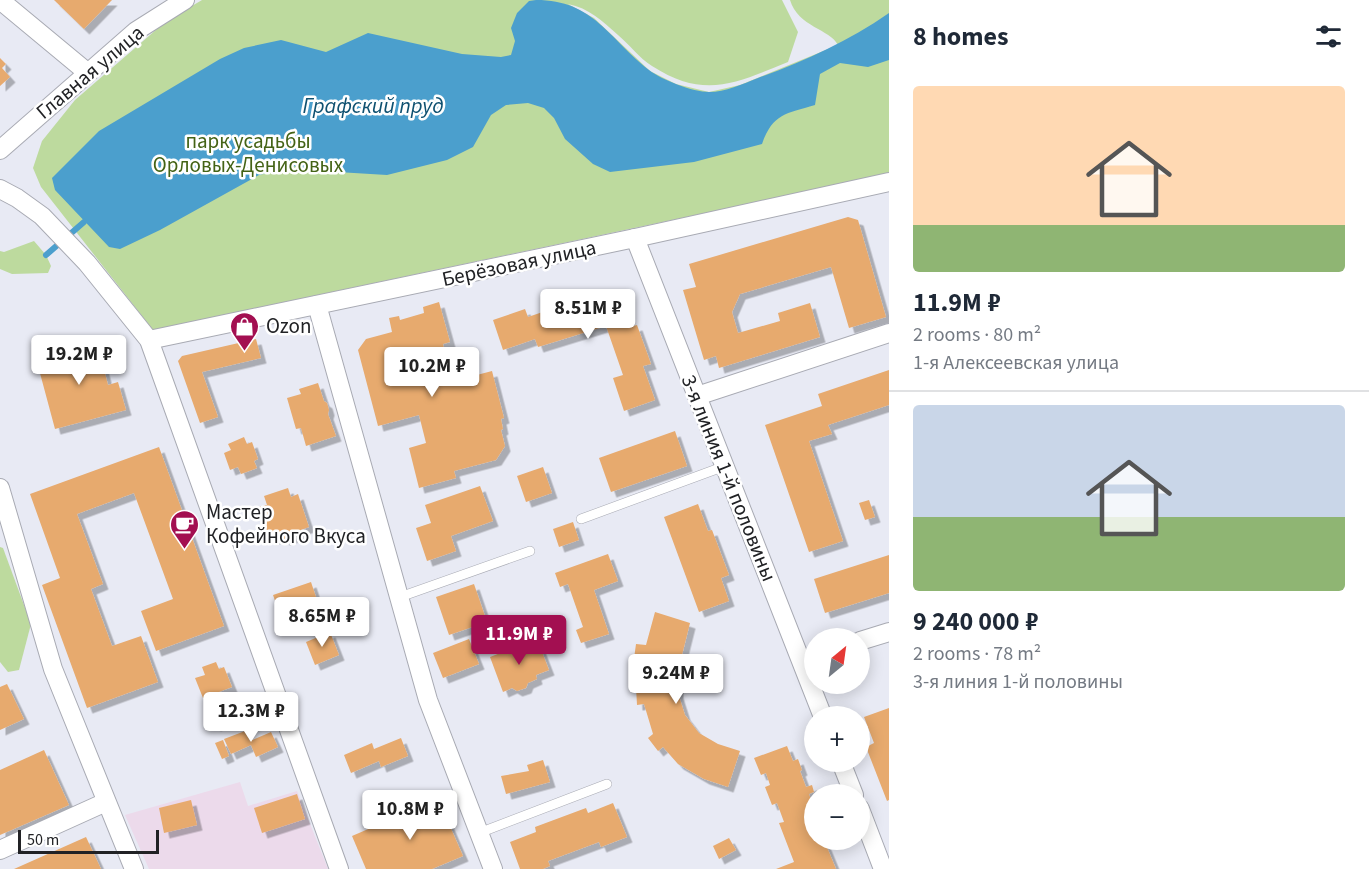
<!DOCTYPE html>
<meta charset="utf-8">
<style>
:root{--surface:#fff;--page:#f6f6f7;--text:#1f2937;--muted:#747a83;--line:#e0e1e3;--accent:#a30f51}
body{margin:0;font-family:"Source Sans 3",sans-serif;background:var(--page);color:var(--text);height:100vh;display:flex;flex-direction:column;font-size:22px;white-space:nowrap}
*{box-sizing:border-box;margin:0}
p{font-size:20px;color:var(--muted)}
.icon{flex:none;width:33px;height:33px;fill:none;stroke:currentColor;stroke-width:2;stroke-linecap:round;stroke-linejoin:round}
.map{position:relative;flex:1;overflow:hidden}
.panel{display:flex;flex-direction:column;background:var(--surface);width:480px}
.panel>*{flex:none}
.needle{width:39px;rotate:29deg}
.tools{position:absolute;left:804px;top:628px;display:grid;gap:12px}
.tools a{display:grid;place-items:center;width:66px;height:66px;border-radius:50%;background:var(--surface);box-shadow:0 3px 15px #0003;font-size:30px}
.scale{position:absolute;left:18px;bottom:15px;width:141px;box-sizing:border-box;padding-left:6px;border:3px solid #212225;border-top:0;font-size:16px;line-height:21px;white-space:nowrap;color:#212225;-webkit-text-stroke:4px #fff;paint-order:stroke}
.price{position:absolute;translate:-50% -51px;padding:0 14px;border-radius:6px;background:#fff;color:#222;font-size:20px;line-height:39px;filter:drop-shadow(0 2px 3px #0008)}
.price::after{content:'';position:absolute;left:50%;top:36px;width:18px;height:14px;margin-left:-9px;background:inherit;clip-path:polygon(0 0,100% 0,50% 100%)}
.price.selected{background:var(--accent);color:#fff}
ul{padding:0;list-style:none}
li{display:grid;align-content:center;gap:12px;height:318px;padding:0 24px}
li+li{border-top:2px solid var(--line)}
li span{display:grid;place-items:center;height:186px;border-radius:6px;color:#555}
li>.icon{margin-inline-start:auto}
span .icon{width:108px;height:108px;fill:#fffc;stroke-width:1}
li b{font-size:26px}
h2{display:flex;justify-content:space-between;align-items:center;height:72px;padding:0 24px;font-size:26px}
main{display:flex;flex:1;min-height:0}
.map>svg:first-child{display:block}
</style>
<main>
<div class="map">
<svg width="889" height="869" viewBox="0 0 889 869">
<defs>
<filter id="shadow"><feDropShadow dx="5.5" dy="5.5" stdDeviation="0" flood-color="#0004"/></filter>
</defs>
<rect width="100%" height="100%" fill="#e8eaf4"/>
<!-- industrial -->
<polygon fill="#ecdaeb" points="240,782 248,806 297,791 328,869 149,869 125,815"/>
<!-- green -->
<g fill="#bdda9e">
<path d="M202 0H782L798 32 788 62C736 83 705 100 652 66 639 58 630 45 618 35 602 21 589 8 568 4L594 18 650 71 676 84 709 92 740 85 838 45C830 29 798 27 790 0H889V174L153 330 41 187 33 168 42 141 75 100 165 22Z"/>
<polygon points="34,241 46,255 51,266 48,273 12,274 0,269 0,251 4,252"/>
<polygon points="0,547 3,548 31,624 19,670 8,672 0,662"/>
</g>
<!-- water -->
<path fill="#4b9fcd" d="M536 0C594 0 609 39 649 70 662 80 693 92 709 92 725 92 743 84 758 78 805 61 847 42 889 13V60L868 67 840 63 820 74 815 105C786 114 773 113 762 144L694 162 610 172 593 164 565 139 554 118 544 108 528 103 506 105 491 115 473 147 447 160 387 175 321 171 296 166 259 175 160 230 120 249 109 247 55 190 52 178 99 131 220 59 244 48 281 40 326 52 368 33 462 54 501 57 511 55 515 41 511 28 517 13 529 1Z"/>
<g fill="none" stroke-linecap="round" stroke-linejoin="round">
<!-- stream -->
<polyline stroke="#4b9fcd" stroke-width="6" points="46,255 84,222"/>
</g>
<!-- building -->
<g fill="#e7aa6e" filter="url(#shadow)">
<polygon points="54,0 112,0 84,29"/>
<polygon points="0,58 6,64 2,68 10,77 0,86"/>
<polygon points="848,217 858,220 886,317 849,328 831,267 740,294 732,312 738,333 780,321 778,313 810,303 820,337 719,368 716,356 704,360 683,290 696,287 689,264"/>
<polygon points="617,293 630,327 637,325 651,364 643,366 655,400 624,411 613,378 623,375 606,326 538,347 535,339 503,350 493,320 525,309 528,317 569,303 571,308"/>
<polygon points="439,302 450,342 443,344 444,349 431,352 439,385 492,371 504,418 501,419 503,429 501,430 505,446 496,460 454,471 456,478 419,488 409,448 426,443 419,415 378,426 358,350 366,339 392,332 389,318 399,316 400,320 424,313 423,307"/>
<polygon points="95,335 108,385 118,382 126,410 55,429 37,362 75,352 72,341"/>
<polygon points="256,339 261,358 202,372 218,417 200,423 178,361 182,356"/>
<polygon points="889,370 889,405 828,425 832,434 809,441 843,541 809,552 765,425 822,406 818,394"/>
<polygon points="318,383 324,401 327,403 329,410 328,414 336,436 306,446 301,428 296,429 287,398 301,394 299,389"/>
<polygon points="675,431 687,466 611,492 599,458"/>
<polygon points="244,437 247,444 252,442 258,459 254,461 257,468 241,474 238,467 230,470 224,453 231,450 228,444"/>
<polygon points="159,447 224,626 156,651 141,611 173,599 134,493 77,514 103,584 91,589 112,646 141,636 158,682 87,708 42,585 60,578 30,494"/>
<polygon points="543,467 552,493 526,502 517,476"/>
<polygon points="480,486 493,521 451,536 456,551 427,561 416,528 431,523 425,505"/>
<polygon points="288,488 291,497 298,494 309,527 298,531 299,535 284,540 283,536 270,540 259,507 267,505 264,496"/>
<polygon points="869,500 875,517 865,520 859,503"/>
<polygon points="698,504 708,531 712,530 729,575 721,578 729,601 699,612 664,517"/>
<polygon points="573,522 579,540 559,547 553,529"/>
<polygon points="608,554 618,581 594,590 609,634 581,643 576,630 583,627 568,584 560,587 555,573"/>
<polygon points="889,555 889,593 825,613 814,579"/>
<polygon points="311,582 319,606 309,609 307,602 279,612 273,595"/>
<polygon points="474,584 487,622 449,635 436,597"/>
<polygon points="655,612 690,623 678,671 678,693 685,715 699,733 718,744 740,751 728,787 704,779 678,764 663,747 658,751 648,738 653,734 644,704 637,705 636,687 643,686 643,667 633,666 636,644 646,645"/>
<polygon points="330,632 339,655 315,665 306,642"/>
<polygon points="469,639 479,664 443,678 433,653"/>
<polygon points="537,639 549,670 536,675 537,679 528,683 526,688 517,691 512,688 503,692 490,657"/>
<polygon points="216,662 219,669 224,667 232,687 203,698 195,678 205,675 202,667"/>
<polygon points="7,684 24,719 0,730 0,687"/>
<polygon points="234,699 240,716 215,726 208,709"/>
<polygon points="889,708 889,800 887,801 866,747 874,743 864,717"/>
<polygon points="245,731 250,741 271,732 278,747 256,757 251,745 231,754 224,739"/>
<polygon points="401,738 408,756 381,767 379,761 351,773 344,755 372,743 374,749"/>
<polygon points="223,740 229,756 222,759 215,743"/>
<polygon points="787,746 793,761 798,759 802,770 800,771 806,787 812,785 814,792 809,794 811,800 814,799 814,840 824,840 836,869 776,869 794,862 779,823 784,822 777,803 772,805 765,787 770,785 766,773 761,775 754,758"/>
<polygon points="44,750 69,805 0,835 0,770"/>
<polygon points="543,760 550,782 506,794 501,776 529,771 527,765"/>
<polygon points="297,794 305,819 262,833 254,808"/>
<polygon points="438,799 463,856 432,869 366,869 352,836"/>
<polygon points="191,800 197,825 164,833 159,808"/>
<polygon points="613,803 627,837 601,847 599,842 548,861 550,866 543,869 520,869 510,842 536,832 535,827 586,808 588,813"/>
<polygon points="86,837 101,869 14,869"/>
<polygon points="729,838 736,850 719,859 713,846"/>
</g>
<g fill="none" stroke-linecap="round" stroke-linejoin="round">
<defs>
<g id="lane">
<polyline points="581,519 725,466"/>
<polyline points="400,597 530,551"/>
<polyline points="479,833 607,784"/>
</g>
<g id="street">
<polyline points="0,0 88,73"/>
<polyline points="0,150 136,31 185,0"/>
<polyline points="0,189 17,198 42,216 87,263 149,340 339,869"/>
<polyline points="635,238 823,717"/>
<polyline points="317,305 428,700 493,869"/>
<polyline points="149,340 635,238 889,182"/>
<polyline points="697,396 889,333"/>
<polyline points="0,488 53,669 134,869"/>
<polyline points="860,641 889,632"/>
<polyline points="841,762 854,795"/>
<polyline points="860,809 883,869"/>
<polyline points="0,850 106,802"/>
</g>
</defs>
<!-- lane casing -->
<use href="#lane" stroke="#a8aab3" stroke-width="10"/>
<!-- street casing -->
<use href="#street" stroke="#a8aab3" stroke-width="20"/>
<!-- lane -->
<use href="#lane" stroke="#fff" stroke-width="9"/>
<!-- street -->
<use href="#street" stroke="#fff" stroke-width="18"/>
</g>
<!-- icons -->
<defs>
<symbol id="shop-pin" viewBox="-11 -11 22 30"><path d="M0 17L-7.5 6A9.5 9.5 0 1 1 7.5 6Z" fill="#a30f51" stroke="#fff"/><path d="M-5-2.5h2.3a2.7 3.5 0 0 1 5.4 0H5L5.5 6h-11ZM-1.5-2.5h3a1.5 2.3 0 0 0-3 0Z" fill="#fff"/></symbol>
<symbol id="cafe-pin" viewBox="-11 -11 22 30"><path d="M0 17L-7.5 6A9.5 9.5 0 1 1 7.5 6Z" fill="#a30f51" stroke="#fff"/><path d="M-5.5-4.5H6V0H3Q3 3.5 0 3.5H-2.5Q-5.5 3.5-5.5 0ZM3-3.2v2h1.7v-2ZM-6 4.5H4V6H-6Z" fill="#fff"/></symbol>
</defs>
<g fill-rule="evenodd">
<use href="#shop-pin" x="228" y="310" width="33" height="45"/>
<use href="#cafe-pin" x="168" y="508" width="33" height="45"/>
</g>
<g text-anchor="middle" stroke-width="5" stroke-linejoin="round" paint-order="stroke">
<!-- street labels -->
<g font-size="21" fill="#212225" stroke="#fff">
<text transform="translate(90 72) rotate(-40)" y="7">Главная улица</text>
<text transform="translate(519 263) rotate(-12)" y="7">Берёзовая улица</text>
<text transform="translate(729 478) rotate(68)" y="7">3-я линия 1-й половины</text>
</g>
<!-- park labels -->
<g font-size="21" fill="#446316" stroke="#fff">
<text x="248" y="148">парк усадьбы<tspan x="248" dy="24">Орловых-Денисовых</tspan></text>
</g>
<!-- poi labels -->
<g font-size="21" fill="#212225" stroke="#fff" text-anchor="start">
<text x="266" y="333">Ozon</text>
<text x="206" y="519">Мастер<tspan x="206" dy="24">Кофейного Вкуса</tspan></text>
</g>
<!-- water labels -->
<g font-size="22" font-style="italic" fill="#0f5171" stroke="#fff">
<text x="373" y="113">Графский пруд</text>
</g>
</g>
</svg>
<div class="tools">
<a><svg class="needle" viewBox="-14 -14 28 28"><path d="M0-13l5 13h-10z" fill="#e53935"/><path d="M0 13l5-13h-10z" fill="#747a83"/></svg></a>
<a>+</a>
<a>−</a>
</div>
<div class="scale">50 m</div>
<b class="price" style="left:588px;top:340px">8.51M ₽</b>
<b class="price" style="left:79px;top:386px">19.2M ₽</b>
<b class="price" style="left:432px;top:398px">10.2M ₽</b>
<b class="price" style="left:322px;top:648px">8.65M ₽</b>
<b class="price selected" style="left:519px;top:666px">11.9M ₽</b>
<b class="price" style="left:676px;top:705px">9.24M ₽</b>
<b class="price" style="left:251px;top:743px">12.3M ₽</b>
<b class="price" style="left:410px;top:841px">10.8M ₽</b>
</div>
<section class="panel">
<h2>8 homes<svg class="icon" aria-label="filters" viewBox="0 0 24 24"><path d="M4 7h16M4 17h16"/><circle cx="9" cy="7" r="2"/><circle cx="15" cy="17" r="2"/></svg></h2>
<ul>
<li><span style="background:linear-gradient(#ffd9b3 75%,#8fb573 0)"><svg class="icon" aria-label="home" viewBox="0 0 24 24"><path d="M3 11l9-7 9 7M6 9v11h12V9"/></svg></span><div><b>11.9M ₽</b><p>2 rooms · 80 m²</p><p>1-я Алексеевская улица</p></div></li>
<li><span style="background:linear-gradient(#c9d6e8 60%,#8fb573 0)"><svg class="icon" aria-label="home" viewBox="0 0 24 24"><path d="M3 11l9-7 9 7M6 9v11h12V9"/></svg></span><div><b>9 240 000 ₽</b><p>2 rooms · 78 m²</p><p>3-я линия 1-й половины</p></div></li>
</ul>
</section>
</main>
